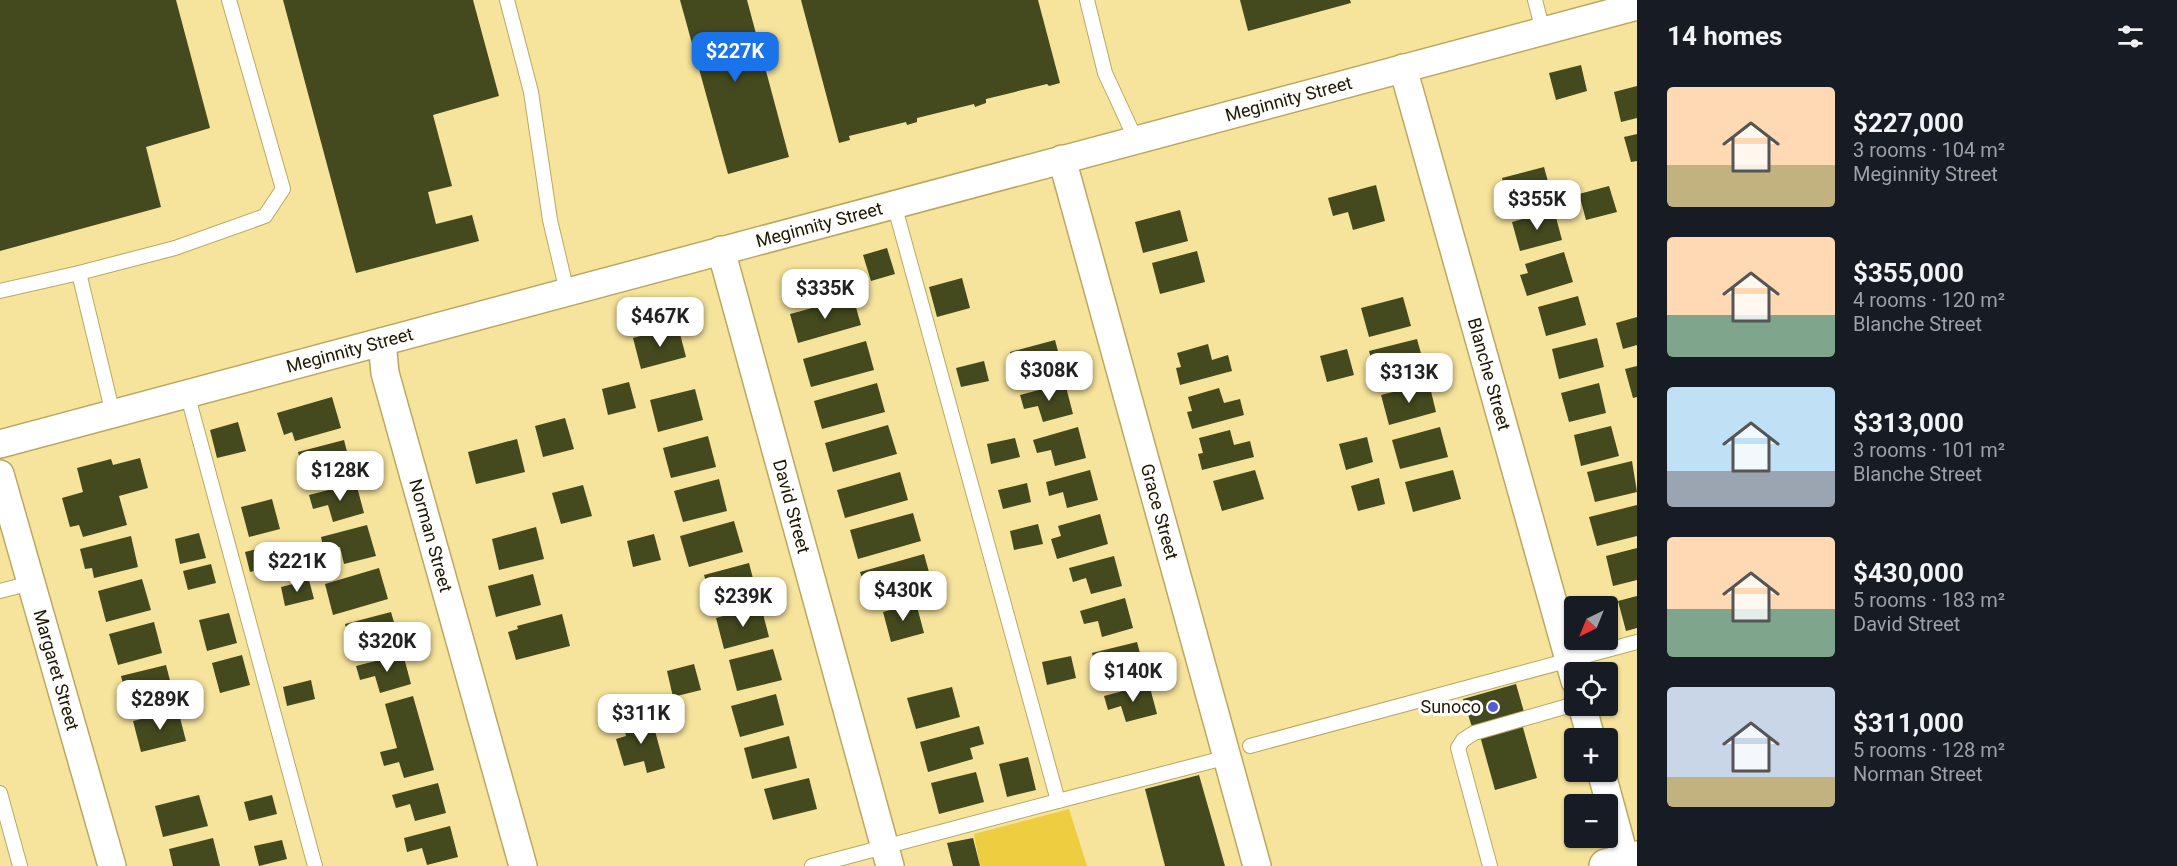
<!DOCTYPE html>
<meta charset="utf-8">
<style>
:root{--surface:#171b24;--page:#242831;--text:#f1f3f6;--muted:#9ea1a6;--accent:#1a73e8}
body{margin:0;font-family:Roboto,sans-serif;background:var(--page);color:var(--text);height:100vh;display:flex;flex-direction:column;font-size:22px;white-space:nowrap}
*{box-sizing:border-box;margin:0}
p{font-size:20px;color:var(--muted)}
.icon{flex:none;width:33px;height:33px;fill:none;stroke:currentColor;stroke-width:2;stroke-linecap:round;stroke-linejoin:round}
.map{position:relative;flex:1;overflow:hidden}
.sheet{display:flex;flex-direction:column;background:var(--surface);width:540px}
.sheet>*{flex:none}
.needle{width:39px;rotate:223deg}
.tools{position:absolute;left:1564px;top:596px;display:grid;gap:12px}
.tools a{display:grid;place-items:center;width:54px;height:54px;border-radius:6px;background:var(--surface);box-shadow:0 2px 4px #0004;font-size:30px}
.price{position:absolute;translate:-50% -51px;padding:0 14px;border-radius:12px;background:#fff;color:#222;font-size:20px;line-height:39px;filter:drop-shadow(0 2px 3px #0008)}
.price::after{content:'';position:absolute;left:50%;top:36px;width:18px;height:14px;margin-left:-9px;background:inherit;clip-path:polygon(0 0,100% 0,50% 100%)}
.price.selected{background:var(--accent);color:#fff}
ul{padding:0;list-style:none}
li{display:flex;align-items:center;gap:18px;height:150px;padding:0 30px}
li span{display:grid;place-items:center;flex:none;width:168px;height:120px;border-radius:6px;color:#555}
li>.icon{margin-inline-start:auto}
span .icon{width:72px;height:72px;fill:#fffc;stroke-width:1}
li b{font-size:26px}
h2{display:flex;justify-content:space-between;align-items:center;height:72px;padding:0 30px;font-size:26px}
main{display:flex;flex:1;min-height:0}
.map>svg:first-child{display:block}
</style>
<main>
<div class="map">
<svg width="1637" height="866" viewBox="0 0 1637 866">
<rect width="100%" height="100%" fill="#f6e39c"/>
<!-- green -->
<polygon fill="#eecd40" points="1069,809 1087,866 980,866 974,834"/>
<!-- building -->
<g fill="#44491e">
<polygon points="0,0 176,0 210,128 146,147 161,207 0,251"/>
<polygon points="283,0 473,0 499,96 433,115 452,186 428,192 436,224 472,215 479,241 356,273"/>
<polygon points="680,0 747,0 789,157 728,174"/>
<polygon points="801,0 1038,0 1060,83 1049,86 1047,84 986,99 986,103 975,107 974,104 917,118 917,122 907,125 906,122 849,136 850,140 839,143"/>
<polygon points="1240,0 1350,0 1351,3 1248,31"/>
<polygon points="1581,65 1587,91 1556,100 1549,73"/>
<polygon points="1637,86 1637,118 1621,122 1614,92"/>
<polygon points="1637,134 1637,161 1631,162 1624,137"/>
<polygon points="1544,167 1552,196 1510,208 1502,178"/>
<polygon points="1376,185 1385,221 1353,230 1348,212 1333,216 1328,198"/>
<polygon points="1609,186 1617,212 1586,220 1579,194"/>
<polygon points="1180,210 1188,241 1143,253 1135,222"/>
<polygon points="1554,210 1562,240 1520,251 1512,222"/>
<polygon points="887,248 895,274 871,281 863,255"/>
<polygon points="1197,251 1205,282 1160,294 1152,263"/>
<polygon points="1564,252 1573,282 1527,296 1520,275 1528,273 1525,264"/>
<polygon points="962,278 970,308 937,317 929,287"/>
<polygon points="1578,296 1586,325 1546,336 1538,307"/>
<polygon points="853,297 861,325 798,343 790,314"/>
<polygon points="1403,297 1411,326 1369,337 1361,308"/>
<polygon points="1637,317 1637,345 1623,349 1616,323"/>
<polygon points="678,326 686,357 641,369 633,338"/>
<polygon points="1597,338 1604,367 1559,379 1552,349"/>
<polygon points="1417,339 1425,368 1377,381 1369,351"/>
<polygon points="1055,340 1063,370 1032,378 1028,362 1014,366 1010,352"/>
<polygon points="866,341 874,370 811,387 803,359"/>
<polygon points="1208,344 1212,360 1228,355 1232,371 1180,385 1176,368 1181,367 1177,353"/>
<polygon points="1347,349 1354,375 1327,382 1320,356"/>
<polygon points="984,361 989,381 961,387 956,368"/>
<polygon points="1637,366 1637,397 1633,398 1625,369"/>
<polygon points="629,382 636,408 608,415 602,389"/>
<polygon points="877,383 885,412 822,429 814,401"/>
<polygon points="1065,383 1073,414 1043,422 1038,406 1024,409 1020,395"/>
<polygon points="1429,383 1436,412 1389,425 1381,395"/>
<polygon points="1599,383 1606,413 1569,422 1561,393"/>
<polygon points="1219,388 1224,403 1240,399 1244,415 1192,429 1187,412 1192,411 1188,397"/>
<polygon points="695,389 703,420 658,432 650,400"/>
<polygon points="332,397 341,428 295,441 292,432 284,435 277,413"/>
<polygon points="565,418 574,449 543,457 535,426"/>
<polygon points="238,422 246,451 217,458 210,430"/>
<polygon points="888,425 897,454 833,472 825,443"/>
<polygon points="1611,426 1619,456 1581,466 1574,435"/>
<polygon points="1078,427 1086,458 1055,466 1051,450 1037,453 1033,440"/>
<polygon points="1440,427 1448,457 1400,469 1392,440"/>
<polygon points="1230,430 1234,445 1250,441 1254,457 1202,470 1198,454 1203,453 1199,438"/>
<polygon points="708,436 716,467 671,478 663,448"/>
<polygon points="1367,437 1373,462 1346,470 1339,444"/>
<polygon points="1015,438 1020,457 991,464 987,444"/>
<polygon points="517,439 525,472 476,484 468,452"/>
<polygon points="344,440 352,471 321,479 316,462 302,466 298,452"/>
<polygon points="140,458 148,488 119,496 127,525 83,537 79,525 70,527 62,498 83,492 77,468 111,459 113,465"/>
<polygon points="1632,461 1637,492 1595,502 1587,472"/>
<polygon points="1090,470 1098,500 1067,508 1063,492 1049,496 1046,482"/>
<polygon points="1255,470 1264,499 1222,511 1213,481"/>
<polygon points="1453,470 1461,499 1413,512 1405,482"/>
<polygon points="900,472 908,500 845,518 837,490"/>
<polygon points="1379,478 1385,504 1358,511 1351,486"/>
<polygon points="719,479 727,511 683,522 674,491"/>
<polygon points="356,483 364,513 333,522 328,505 313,509 309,495"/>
<polygon points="1027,483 1031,502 1003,509 998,490"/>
<polygon points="583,485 592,516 561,524 552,493"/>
<polygon points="272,499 280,529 249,537 241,507"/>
<polygon points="1637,505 1637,536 1597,546 1589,517"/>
<polygon points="913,513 921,541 858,559 850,530"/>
<polygon points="1100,514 1108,544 1057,559 1051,539 1061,536 1058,526"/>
<polygon points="734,521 743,552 689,567 680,536"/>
<polygon points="1038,524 1043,544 1014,550 1010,531"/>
<polygon points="367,525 376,556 344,564 340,547 324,551 321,537"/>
<polygon points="536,527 544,559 499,570 492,539"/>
<polygon points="199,533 206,558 180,564 175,539"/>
<polygon points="654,534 661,560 633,567 627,541"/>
<polygon points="131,536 138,567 94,578 92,568 85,569 80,549"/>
<polygon points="273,545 278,564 250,572 245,552"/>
<polygon points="1637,548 1637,580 1613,586 1606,556"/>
<polygon points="924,554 932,583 869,600 860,572"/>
<polygon points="1114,556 1122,586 1091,594 1086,578 1073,582 1069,568"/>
<polygon points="749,563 757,594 713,606 704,575"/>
<polygon points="211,564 216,583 188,590 183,571"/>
<polygon points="379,568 388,599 333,615 325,584"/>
<polygon points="533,574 541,605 496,617 488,586"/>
<polygon points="142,579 151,610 106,622 98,591"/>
<polygon points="309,580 314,599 285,606 281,587"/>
<polygon points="1637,596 1637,628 1626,631 1618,601"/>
<polygon points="1125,598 1133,628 1102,637 1098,621 1084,624 1080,611"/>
<polygon points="916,603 924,633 891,642 883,612"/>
<polygon points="761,606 769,637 724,649 716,618"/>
<polygon points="391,612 400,643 368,651 364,634 349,638 345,624"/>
<polygon points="229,613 237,643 207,651 199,620"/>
<polygon points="562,614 570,646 516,660 508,632 518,629 517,626"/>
<polygon points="154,622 162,653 118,665 109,634"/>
<polygon points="1137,642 1145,672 1114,680 1110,664 1096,668 1092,653"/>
<polygon points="773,649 782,680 737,691 729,660"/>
<polygon points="403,654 411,684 380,693 375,676 360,680 356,666"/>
<polygon points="242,655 250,685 220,693 212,663"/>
<polygon points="1071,656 1076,678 1047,685 1042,662"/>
<polygon points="694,664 701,690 673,697 667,671"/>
<polygon points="166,665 174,696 129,707 121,676"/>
<polygon points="311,680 315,699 287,706 283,687"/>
<polygon points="1149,684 1157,714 1126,722 1121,706 1108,710 1104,696"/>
<polygon points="1516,684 1524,712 1472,727 1463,699"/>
<polygon points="952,687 960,717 916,729 907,698"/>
<polygon points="776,694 784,725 740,737 731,706"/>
<polygon points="413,696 434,770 404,778 399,762 384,766 380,752 397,748 385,704"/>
<polygon points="178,710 186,741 141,752 133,721"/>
<polygon points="651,716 665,768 647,773 644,761 624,766 616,739 626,736 623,724"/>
<polygon points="1522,724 1537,778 1495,790 1480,736"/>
<polygon points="979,726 984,744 970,748 973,759 928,772 920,742"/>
<polygon points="789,736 797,768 752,779 744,748"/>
<polygon points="1028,757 1036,790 1007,797 999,764"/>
<polygon points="976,772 984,802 939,814 931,783"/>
<polygon points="1199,775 1225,866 1165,866 1145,789"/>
<polygon points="809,778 817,809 773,820 764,789"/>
<polygon points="438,783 446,813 415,821 410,804 396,808 392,795"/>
<polygon points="199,795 208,826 163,837 155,806"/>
<polygon points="272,795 277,814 249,821 244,802"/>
<polygon points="450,826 458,857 427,865 422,848 407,852 404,838"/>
<polygon points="213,838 220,866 173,866 169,849"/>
<polygon points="973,838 980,866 953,866 947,843"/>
<polygon points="282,840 287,859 259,866 254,846"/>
</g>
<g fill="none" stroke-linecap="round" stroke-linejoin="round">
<defs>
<g id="lane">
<polyline points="507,0 531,92 550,220 567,292"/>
<polyline points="1087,0 1105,73 1136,140"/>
<polyline points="1535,0 1543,31"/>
<polyline points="894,204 1058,801 1228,757"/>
<polyline points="79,273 175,248 265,216 283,189 229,0"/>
<polyline points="0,291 79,273 113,414"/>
<polyline points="187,393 315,866"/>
<polyline points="0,591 31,583"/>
<polyline points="1250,746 1637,642"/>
<polyline points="0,793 20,866"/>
<polyline points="812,866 1058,801"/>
<polyline points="1490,866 1458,748 1463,740 1474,733 1575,704"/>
</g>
<g id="street">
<path id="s1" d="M1403 68 1575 681"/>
<path id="s2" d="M1062 159 1257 866"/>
<path id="s3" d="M721 250 890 866"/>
<path id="s4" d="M382 342 385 373 523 866"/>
<path id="s5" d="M0 444 1637 6"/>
<path id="s6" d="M0 474 112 866"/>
<polyline points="1582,705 1591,738"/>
<polyline points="1601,771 1627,866"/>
</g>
<polyline id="secondary" points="1606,866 1637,858"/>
</defs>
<!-- lane casing -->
<use href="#lane" stroke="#baa862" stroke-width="16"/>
<!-- street casing -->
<use href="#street" stroke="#baa862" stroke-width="30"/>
<!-- secondary casing -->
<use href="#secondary" stroke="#baa862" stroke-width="36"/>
<!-- lane -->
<use href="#lane" stroke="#fff" stroke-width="14"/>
<!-- street -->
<use href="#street" stroke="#fff" stroke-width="27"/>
<!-- secondary -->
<use href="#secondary" stroke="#fff" stroke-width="33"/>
</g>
<!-- markers -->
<circle fill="#545cd3" stroke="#fff" stroke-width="2" cx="1493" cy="707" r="6"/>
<g text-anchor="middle" stroke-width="6" stroke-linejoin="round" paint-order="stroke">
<!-- street labels -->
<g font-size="18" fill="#201900" stroke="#fff">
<text dy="6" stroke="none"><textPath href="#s5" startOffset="1334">Meginnity Street</textPath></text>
<text dy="6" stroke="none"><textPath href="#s5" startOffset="848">Meginnity Street</textPath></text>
<text dy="6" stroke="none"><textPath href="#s5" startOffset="362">Meginnity Street</textPath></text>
<text dy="6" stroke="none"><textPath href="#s1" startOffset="318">Blanche Street</textPath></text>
<text dy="6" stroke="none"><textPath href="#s3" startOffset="266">David Street</textPath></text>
<text dy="6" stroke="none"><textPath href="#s2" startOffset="366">Grace Street</textPath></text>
<text dy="6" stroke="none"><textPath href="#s4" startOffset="200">Norman Street</textPath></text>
<text dy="6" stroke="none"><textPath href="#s6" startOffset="204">Margaret Street</textPath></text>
</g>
<!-- poi labels -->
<g font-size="18" fill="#201900" stroke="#fff" text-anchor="end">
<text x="1481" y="713">Sunoco</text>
</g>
</g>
</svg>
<div class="tools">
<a><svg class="needle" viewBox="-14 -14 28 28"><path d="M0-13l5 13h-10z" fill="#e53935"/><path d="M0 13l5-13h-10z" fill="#9ea1a6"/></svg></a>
<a><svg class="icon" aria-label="locate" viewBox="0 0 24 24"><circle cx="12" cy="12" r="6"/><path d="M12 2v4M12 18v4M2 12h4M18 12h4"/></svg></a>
<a>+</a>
<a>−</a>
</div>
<b class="price selected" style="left:735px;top:83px">$227K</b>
<b class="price" style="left:1537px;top:231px">$355K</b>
<b class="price" style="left:825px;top:320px">$335K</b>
<b class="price" style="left:660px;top:348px">$467K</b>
<b class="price" style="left:1049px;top:402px">$308K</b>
<b class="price" style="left:1409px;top:404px">$313K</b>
<b class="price" style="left:340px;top:502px">$128K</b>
<b class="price" style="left:297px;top:593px">$221K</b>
<b class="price" style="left:903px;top:622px">$430K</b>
<b class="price" style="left:743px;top:628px">$239K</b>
<b class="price" style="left:387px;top:673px">$320K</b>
<b class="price" style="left:1133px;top:703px">$140K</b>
<b class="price" style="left:160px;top:731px">$289K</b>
<b class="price" style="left:641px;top:745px">$311K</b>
</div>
<section class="sheet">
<h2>14 homes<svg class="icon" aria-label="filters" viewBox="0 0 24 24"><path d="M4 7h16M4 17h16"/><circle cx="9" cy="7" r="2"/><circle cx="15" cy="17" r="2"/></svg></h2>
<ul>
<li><span style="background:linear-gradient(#ffd9b3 65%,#c2b280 0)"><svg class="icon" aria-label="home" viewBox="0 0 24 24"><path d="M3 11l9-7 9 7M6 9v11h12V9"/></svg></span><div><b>$227,000</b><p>3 rooms · 104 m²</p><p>Meginnity Street</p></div></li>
<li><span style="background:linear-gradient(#ffd9b3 65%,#7fa58c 0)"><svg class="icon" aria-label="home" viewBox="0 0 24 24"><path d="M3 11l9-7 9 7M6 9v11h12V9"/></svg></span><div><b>$355,000</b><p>4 rooms · 120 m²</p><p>Blanche Street</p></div></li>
<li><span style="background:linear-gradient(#bfe0f5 70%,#9aa5b1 0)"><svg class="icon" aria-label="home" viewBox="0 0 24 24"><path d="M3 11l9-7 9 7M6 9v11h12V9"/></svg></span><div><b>$313,000</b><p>3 rooms · 101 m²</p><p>Blanche Street</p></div></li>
<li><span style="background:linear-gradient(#ffd9b3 60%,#7fa58c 0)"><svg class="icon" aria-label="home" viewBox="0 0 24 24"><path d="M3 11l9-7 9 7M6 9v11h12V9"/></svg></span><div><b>$430,000</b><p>5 rooms · 183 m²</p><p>David Street</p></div></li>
<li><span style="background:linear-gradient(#c9d6e8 75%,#c2b280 0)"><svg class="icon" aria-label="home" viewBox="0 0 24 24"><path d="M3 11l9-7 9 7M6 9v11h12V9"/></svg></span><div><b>$311,000</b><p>5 rooms · 128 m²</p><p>Norman Street</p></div></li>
</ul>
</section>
</main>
